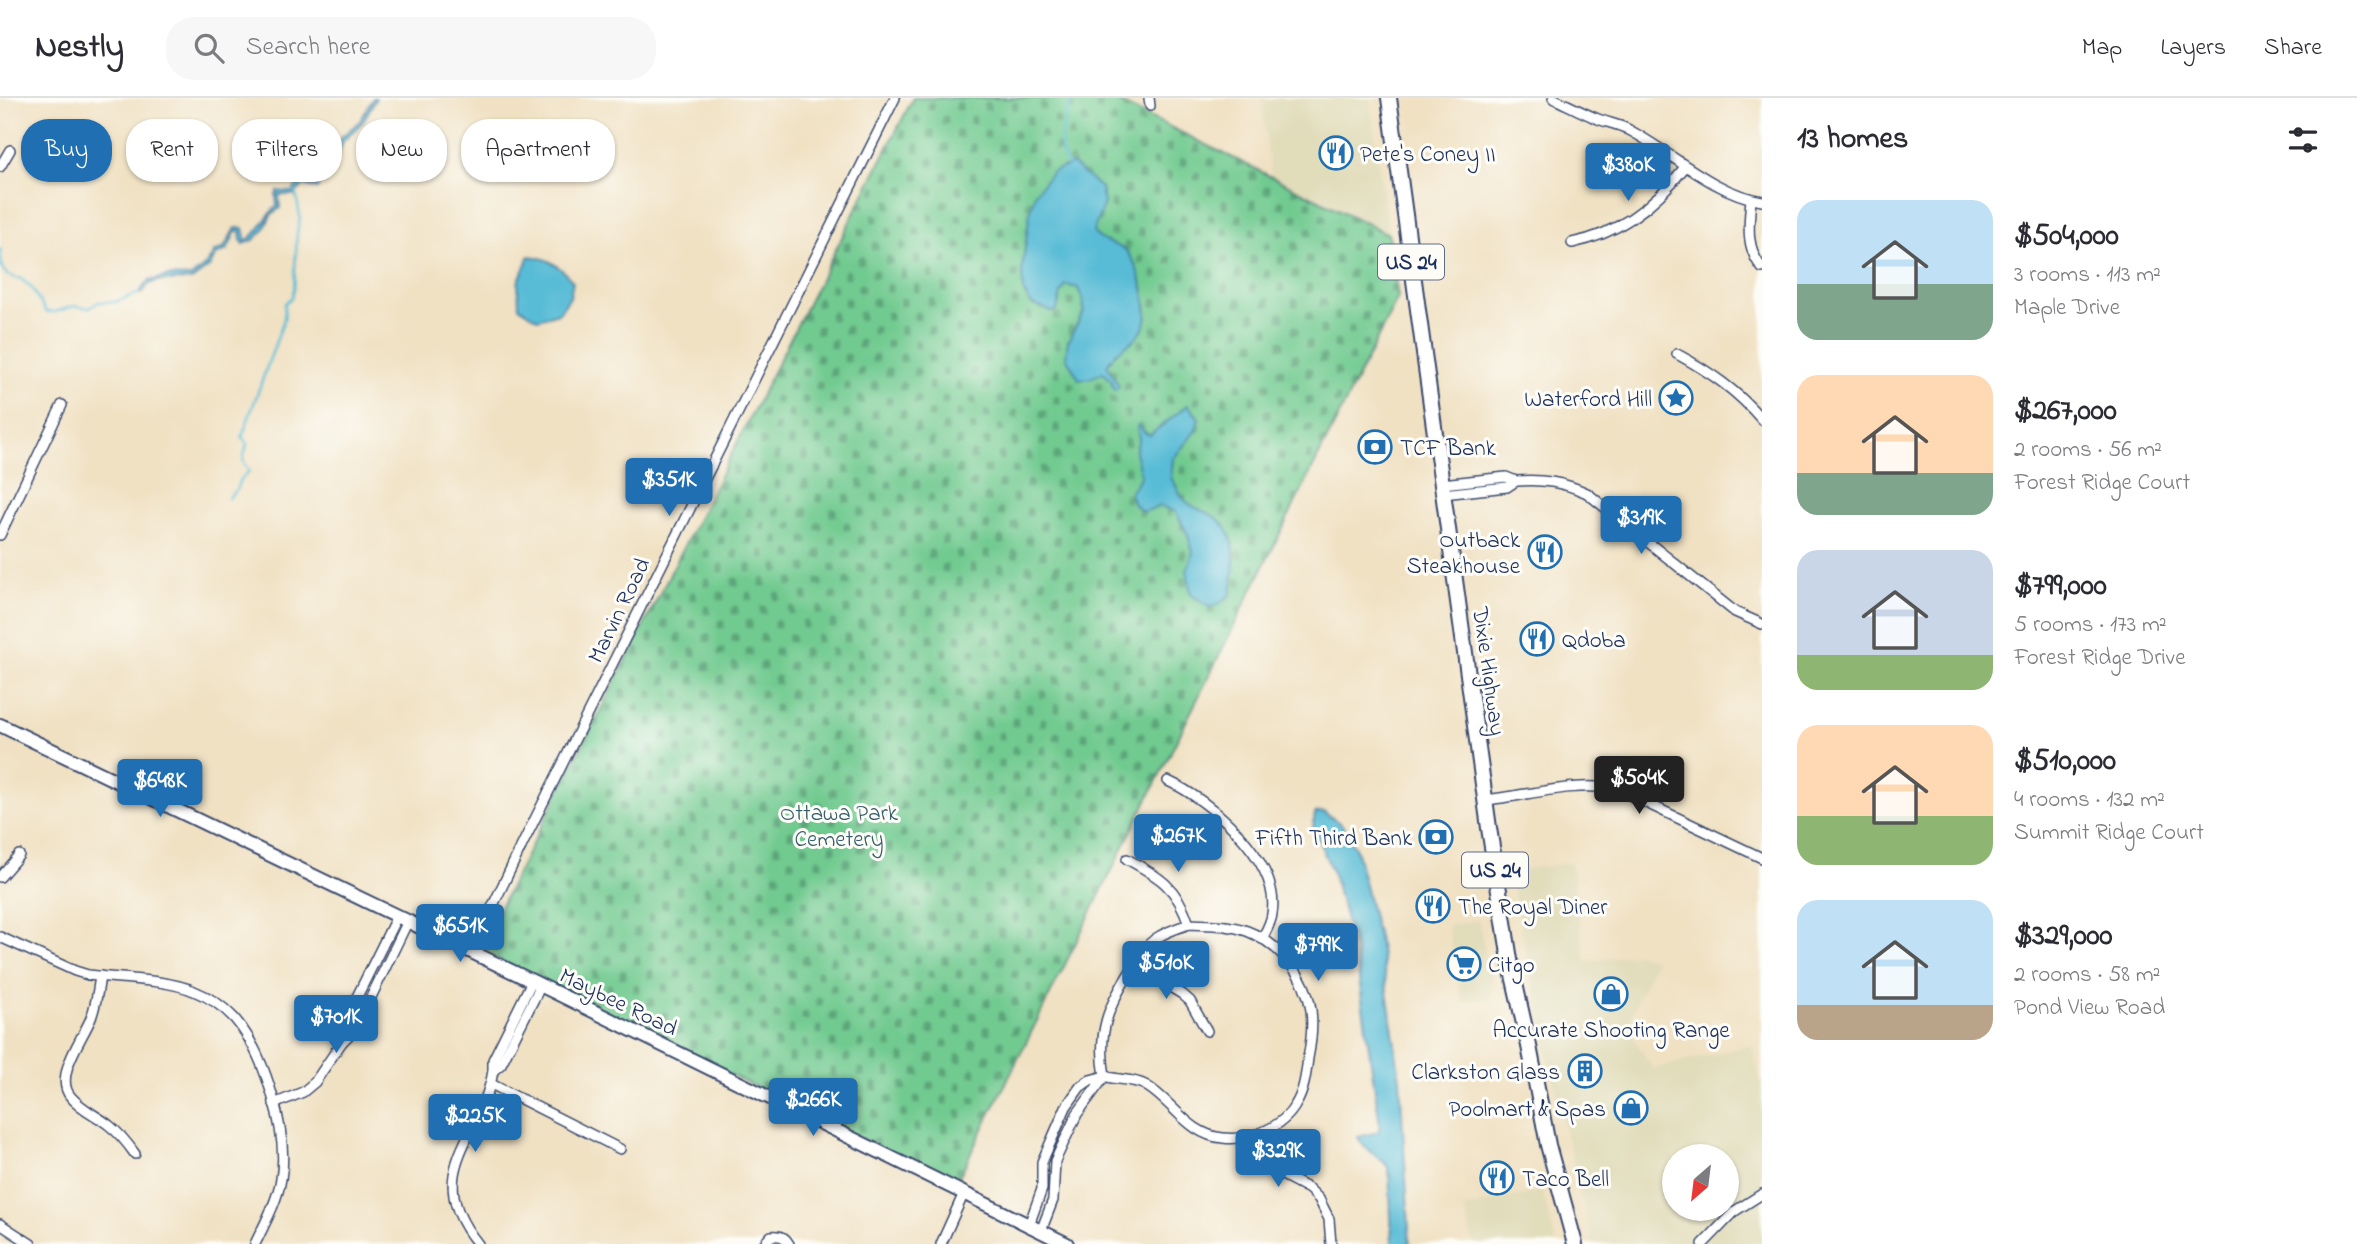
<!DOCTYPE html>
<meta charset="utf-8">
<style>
:root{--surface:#fff;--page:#f7f7f7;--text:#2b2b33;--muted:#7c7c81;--line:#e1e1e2;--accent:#1f6fb2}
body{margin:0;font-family:"Indie Flower",sans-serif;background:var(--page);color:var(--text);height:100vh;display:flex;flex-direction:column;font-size:26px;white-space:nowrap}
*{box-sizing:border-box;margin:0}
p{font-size:23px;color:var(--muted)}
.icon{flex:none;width:38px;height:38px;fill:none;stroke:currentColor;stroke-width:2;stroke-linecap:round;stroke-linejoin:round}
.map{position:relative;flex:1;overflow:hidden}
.drawer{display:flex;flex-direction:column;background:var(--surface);width:595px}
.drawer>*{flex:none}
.hud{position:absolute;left:21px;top:21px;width:665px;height:63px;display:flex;gap:14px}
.needle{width:46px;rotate:208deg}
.tools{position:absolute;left:1662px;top:1046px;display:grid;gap:14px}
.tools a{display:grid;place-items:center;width:77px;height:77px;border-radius:50%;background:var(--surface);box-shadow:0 2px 5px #0004;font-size:35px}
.price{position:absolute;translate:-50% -60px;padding:0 16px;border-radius:7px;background:var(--accent);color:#fff;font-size:23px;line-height:46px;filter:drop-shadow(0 2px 4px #0008)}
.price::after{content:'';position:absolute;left:50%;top:42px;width:21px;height:16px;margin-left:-10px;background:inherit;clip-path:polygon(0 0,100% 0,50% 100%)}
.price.selected{background:#222;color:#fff}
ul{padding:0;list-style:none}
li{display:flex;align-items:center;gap:21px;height:175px;padding:0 35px}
li span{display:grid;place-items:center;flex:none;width:196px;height:140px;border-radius:21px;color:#555}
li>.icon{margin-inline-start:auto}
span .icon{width:84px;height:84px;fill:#fffc;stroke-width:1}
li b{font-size:30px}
h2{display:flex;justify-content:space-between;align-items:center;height:84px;padding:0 35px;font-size:30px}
.pill{padding:0 24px;border-radius:28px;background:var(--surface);box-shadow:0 2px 5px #0004;font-size:24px;line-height:63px}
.pill.selected{background:var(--accent);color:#fff}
header{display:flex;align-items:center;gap:42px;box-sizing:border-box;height:98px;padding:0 35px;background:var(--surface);border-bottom:2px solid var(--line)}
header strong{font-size:33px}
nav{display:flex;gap:38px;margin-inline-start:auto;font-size:24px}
.search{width:490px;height:63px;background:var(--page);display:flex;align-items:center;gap:18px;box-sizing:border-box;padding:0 24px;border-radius:28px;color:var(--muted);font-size:26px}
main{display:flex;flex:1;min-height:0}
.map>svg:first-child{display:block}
</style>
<header>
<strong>Nestly</strong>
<div class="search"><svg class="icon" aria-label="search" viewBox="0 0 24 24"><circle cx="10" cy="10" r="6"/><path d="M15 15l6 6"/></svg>Search here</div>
<nav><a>Map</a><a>Layers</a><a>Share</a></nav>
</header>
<main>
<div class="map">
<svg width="1762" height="1146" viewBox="0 0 1762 1146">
<defs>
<pattern id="cemetery-stones" width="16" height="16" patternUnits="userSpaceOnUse" patternTransform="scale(1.75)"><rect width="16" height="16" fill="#71ca90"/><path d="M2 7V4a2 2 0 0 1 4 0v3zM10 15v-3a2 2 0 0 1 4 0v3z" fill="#5ca479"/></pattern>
</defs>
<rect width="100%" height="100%" fill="#fdfcf7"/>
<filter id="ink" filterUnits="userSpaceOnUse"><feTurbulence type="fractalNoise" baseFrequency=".0143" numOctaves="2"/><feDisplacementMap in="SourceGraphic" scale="14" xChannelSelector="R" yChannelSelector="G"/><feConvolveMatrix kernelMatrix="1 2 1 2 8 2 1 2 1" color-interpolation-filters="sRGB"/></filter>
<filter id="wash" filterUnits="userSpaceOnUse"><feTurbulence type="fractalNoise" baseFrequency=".00686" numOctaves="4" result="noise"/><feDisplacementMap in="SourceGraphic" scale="28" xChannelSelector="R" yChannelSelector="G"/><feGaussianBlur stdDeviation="1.57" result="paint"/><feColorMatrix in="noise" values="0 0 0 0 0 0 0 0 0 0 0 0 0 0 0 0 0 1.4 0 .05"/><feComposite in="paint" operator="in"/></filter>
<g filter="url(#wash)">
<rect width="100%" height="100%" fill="#f0e1c3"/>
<!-- built -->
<g fill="#e1dcba" fill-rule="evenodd">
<polygon points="1261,0 1370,0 1388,136 1271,78"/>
<path d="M1571 765 1586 863 1640 856 1655 862 1626 929 1653 971 1752 947 1762 993V1146H1593L1559 1008 1509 773ZM1675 1059H1727V1111H1675Z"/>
<polygon points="1478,822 1491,877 1492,900 1462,904 1448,828"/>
<polygon points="1542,1093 1556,1146 1473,1146 1465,1110"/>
</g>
<!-- cemetery -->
<polygon fill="url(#cemetery-stones)" stroke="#467c77" stroke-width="2" points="913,0 1111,0 1388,136 1398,199 955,1087 478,852"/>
<!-- water -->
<g fill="#58bcd6" stroke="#3a769a" stroke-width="2">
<path d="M373 0H376L363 24 343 43 335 67 324 76 317 91 304 87 294 97H279L280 110 271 117 264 132 254 142 244 146 241 142 240 133H236L227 152 216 157 210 168 192 182 158 183 149 186 142 196H139L145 186 149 183 169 178 191 179 207 166 214 154 224 150 235 130H243L246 143C261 134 265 118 277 108L276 97 278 93 292 94 297 87 303 84 315 88 321 74 333 64 340 40 360 23Z"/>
<path d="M1072 66 1101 90 1104 105 1093 134C1101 145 1115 145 1125 152 1139 163 1152 214 1144 229 1139 240 1126 247 1117 254 1113 257 1110 263 1107 267L1119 288 1117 291 1114 292 1111 283 1103 274 1088 281H1079L1066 259 1068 243 1084 213 1083 203 1078 190 1066 187 1061 195 1057 212 1053 214 1031 206 1023 193 1022 172 1030 114 1035 95 1052 74Z"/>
<path d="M529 158C550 160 560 168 573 184L570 199 559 215 538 221 519 209 518 185Z"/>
<path d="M1188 307 1199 320 1196 332 1173 361 1171 380C1176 386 1178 393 1182 399 1190 410 1204 412 1215 419 1241 436 1234 471 1231 496L1220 505 1211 509 1191 496 1187 473 1193 454 1187 435 1176 414 1161 408 1143 414 1134 407 1130 395 1141 378 1135 354 1139 341 1137 328 1139 327 1144 334 1150 337Z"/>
<path d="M1324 714 1342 727 1356 751 1381 852 1400 981 1410 1146H1392L1389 1069C1379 1058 1364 1053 1358 1039L1378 1034 1380 1027 1355 853 1332 773 1313 729 1315 715Z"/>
</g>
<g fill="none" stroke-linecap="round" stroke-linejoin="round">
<!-- stream -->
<g stroke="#58bcd6" stroke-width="2.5">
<path d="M1068 67C1053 47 1067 22 1071 0"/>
<polyline points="0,151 2,170 7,177 21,181 31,189 46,214 55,214 74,208 90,210 98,204 115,204 139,195"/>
<path d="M228 400 237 391 239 383 249 373C238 359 246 358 247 345L242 339 284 221 285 205 292 199 294 191 297 135 300 119 296 95"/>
</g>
</g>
</g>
<g filter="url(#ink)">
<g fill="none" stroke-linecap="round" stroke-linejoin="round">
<defs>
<g id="minor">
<polyline points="1149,0 1150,8"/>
<path d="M1553 0C1568 7 1583 15 1598 21 1608 25 1619 26 1629 32 1673 55 1711 94 1762 103"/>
<polyline points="0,69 10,52"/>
<path d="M1751 101C1749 126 1745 149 1762 170"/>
<path d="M1572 145C1619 136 1656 106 1685 69"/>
<path d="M1677 256C1710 274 1738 293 1762 322"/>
<path d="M1516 383C1542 381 1563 384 1587 395L1735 514 1762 526"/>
<polyline points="1442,386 1506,379 1516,383 1507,389 1443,396"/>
<polyline points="0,437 62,307"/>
<path d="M1168 683C1210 702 1281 763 1272 816 1271 825 1266 833 1262 841"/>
<path d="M1485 702C1528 698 1576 682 1619 692L1762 760"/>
<path d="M1127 761C1160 779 1177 789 1189 826"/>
<polyline points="0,779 19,757"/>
<polyline points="397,818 344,925 342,944 356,930 408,823"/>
<path d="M1189 826C1209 827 1228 826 1247 833 1279 845 1306 878 1311 912 1313 928 1311 945 1308 960 1306 976 1304 993 1296 1006 1283 1030 1249 1043 1223 1040 1188 1037 1173 1003 1145 987 1131 980 1119 983 1105 978 1097 934 1108 908 1132 871 1138 861 1144 849 1155 841 1165 834 1177 830 1189 826Z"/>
<path d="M0 839 75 873 88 877C120 881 166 881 194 893 209 899 223 908 234 920 265 955 289 1036 281 1081 277 1104 265 1125 255 1146"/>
<polyline points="471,853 525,741 895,0"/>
<polyline points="1134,867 1182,896 1190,903 1207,933"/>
<path d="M100 878C98 893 96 907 91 920 82 942 53 979 71 999 82 1012 98 1018 110 1028 120 1036 128 1046 135 1056"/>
<polyline points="532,883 493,962 493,973 501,966 541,887"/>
<polyline points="491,986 620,1051"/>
<polyline points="274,1006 303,994 315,984 342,944"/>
<polyline points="1242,1039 1245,1052 1252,1061 1309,1091 1319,1101 1329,1121 1331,1146"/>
<polyline points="0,1126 31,1146"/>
<polyline points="1029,1127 1042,1091 1042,1064 1066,1009 1080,989 1090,982 1105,978 1077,1016 1055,1063 1053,1102 1041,1133"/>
<path d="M478 1146C419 1074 482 1040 493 973"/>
<path d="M764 1146 771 1138C779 1137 785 1138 789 1146"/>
<polyline points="941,1146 964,1095"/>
<polyline points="1703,1146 1735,1113 1762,1096"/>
</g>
<polyline id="secondary" points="0,627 532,883 1067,1146"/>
<polyline id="primary" points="1389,0 1489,730 1511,868 1529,948 1548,1047 1575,1146"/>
</defs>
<!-- minor casing -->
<use href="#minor" stroke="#3b4a6d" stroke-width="12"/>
<!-- secondary casing -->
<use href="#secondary" stroke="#3b4a6d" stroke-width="16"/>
<!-- primary casing -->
<use href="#primary" stroke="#3b4a6d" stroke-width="18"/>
<!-- minor -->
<use href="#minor" stroke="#fff" stroke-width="9"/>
<!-- secondary -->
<use href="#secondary" stroke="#fff" stroke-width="12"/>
<!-- primary -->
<use href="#primary" stroke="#fff" stroke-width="14"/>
</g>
</g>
<!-- icons -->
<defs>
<symbol id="restaurant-ring" viewBox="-11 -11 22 22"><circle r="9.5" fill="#fdfcf7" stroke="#1f6fb2" stroke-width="1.5"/><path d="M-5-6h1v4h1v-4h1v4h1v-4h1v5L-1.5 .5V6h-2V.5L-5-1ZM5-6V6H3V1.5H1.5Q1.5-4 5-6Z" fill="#1f6fb2"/></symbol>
<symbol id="sight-ring" viewBox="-11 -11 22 22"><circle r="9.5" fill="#fdfcf7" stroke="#1f6fb2" stroke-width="1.5"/><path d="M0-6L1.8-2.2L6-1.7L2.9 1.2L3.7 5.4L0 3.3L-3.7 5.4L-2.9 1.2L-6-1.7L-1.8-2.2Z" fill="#1f6fb2"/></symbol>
<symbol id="bank-ring" viewBox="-11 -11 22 22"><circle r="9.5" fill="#fdfcf7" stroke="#1f6fb2" stroke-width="1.5"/><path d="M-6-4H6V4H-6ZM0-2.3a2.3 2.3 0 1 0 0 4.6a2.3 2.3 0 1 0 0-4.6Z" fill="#1f6fb2"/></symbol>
<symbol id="supermarket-ring" viewBox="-11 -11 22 22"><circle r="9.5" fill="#fdfcf7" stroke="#1f6fb2" stroke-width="1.5"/><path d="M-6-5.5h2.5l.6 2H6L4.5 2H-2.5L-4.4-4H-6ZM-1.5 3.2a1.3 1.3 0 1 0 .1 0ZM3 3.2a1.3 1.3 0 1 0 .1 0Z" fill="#1f6fb2"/></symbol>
<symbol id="shop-ring" viewBox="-11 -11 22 22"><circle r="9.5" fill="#fdfcf7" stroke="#1f6fb2" stroke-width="1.5"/><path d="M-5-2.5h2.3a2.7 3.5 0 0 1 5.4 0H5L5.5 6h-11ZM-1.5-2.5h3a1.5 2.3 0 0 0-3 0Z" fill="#1f6fb2"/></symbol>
<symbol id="building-ring" viewBox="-11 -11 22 22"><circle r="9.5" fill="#fdfcf7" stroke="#1f6fb2" stroke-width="1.5"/><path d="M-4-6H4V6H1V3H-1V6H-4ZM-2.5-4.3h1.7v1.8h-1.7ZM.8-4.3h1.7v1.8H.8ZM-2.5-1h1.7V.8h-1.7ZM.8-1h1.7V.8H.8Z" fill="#1f6fb2"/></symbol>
</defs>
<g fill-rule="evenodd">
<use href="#restaurant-ring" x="1317" y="36" width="38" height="38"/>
<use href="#sight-ring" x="1657" y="281" width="38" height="38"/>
<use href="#bank-ring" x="1356" y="330" width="38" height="38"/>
<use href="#restaurant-ring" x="1526" y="435" width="38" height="38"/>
<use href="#restaurant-ring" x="1518" y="522" width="38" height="38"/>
<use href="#bank-ring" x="1417" y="720" width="38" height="38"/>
<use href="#restaurant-ring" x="1414" y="789" width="38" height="38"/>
<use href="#supermarket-ring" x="1445" y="847" width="38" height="38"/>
<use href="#shop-ring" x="1592" y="877" width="38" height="38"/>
<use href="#building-ring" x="1566" y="954" width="38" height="38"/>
<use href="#shop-ring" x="1612" y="991" width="38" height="38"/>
<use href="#restaurant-ring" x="1478" y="1061" width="38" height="38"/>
</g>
<g text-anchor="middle" stroke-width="6" stroke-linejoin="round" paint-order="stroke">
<!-- shield labels -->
<g fill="#fdfcf7" stroke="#5f6c8c" stroke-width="2">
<rect x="1378" y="146.5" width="66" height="35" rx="5"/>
<rect x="1462" y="754.5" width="66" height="35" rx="5"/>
</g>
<g font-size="21" font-weight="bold" fill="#1b2f5e">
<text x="1411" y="171">US 24</text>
<text x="1495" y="779">US 24</text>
</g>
<!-- poi labels -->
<g font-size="23" fill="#1b2f5e" stroke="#fdfcf7" text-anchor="start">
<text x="1360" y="63">Pete's Coney II</text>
<text x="1652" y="308" text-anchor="end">Waterford Hill</text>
<text x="1400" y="357">TCF Bank</text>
<text x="1520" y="449" text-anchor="end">Outback<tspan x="1520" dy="26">Steakhouse</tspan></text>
<text x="1562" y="549">Qdoba</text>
<text x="1412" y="747" text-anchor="end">Fifth Third Bank</text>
<text x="1458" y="816">The Royal Diner</text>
<text x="1488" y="874">Citgo</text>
<text x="1611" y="939" text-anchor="middle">Accurate Shooting Range</text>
<text x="1560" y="981" text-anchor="end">Clarkston Glass</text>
<text x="1606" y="1018" text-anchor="end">Poolmart &amp; Spas</text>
<text x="1522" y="1088">Taco Bell</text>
</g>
<!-- street labels -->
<g font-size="23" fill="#1b2f5e" stroke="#fdfcf7">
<text transform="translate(618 512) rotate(-64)" y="8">Marvin Road</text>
<text transform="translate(1490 573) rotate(82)" y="8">Dixie Highway</text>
<text transform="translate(619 903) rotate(26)" y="8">Maybee Road</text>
</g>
<!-- park labels -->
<g font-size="23" fill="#355e6d" stroke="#fdfcf7">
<text x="839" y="722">Ottawa Park<tspan x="839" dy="26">Cemetery</tspan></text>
</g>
</g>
</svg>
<div class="tools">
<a><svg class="needle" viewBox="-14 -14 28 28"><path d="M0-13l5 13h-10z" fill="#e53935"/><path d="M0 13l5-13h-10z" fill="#7c7c81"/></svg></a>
</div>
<b class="price" style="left:1628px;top:105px">$380K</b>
<b class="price" style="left:669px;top:420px">$351K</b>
<b class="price" style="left:1641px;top:458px">$319K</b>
<b class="price selected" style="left:1639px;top:718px">$504K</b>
<b class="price" style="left:160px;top:721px">$648K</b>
<b class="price" style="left:1178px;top:776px">$267K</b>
<b class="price" style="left:460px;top:866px">$651K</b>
<b class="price" style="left:1318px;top:885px">$799K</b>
<b class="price" style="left:1166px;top:903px">$510K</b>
<b class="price" style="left:336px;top:957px">$701K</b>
<b class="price" style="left:813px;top:1040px">$266K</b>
<b class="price" style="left:475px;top:1056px">$225K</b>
<b class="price" style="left:1278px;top:1091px">$329K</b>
<div class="hud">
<a class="pill selected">Buy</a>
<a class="pill">Rent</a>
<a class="pill">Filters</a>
<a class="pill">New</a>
<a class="pill">Apartment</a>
</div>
</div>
<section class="drawer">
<h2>13 homes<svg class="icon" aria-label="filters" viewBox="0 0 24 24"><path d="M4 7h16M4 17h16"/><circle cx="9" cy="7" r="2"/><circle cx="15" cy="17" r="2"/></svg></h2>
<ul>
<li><span style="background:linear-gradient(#bfe0f5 60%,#7fa58c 0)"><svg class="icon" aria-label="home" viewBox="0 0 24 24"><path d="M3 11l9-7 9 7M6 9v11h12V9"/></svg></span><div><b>$504,000</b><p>3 rooms · 113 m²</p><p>Maple Drive</p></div></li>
<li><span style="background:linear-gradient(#ffd9b3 70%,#7fa58c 0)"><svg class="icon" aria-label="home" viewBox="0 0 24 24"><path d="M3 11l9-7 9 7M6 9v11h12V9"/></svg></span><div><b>$267,000</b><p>2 rooms · 56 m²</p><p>Forest Ridge Court</p></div></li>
<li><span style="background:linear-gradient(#c9d6e8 75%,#8fb573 0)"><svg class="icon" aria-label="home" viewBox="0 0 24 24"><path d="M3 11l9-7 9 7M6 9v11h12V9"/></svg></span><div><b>$799,000</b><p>5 rooms · 173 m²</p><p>Forest Ridge Drive</p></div></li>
<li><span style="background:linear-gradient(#ffd9b3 65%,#8fb573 0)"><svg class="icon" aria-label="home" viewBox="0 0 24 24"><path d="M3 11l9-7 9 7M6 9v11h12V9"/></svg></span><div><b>$510,000</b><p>4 rooms · 132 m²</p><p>Summit Ridge Court</p></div></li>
<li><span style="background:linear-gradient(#bfe0f5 75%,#b9a48a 0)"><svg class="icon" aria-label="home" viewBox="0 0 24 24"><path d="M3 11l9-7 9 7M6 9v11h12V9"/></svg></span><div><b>$329,000</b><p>2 rooms · 58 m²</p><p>Pond View Road</p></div></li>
</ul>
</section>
</main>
